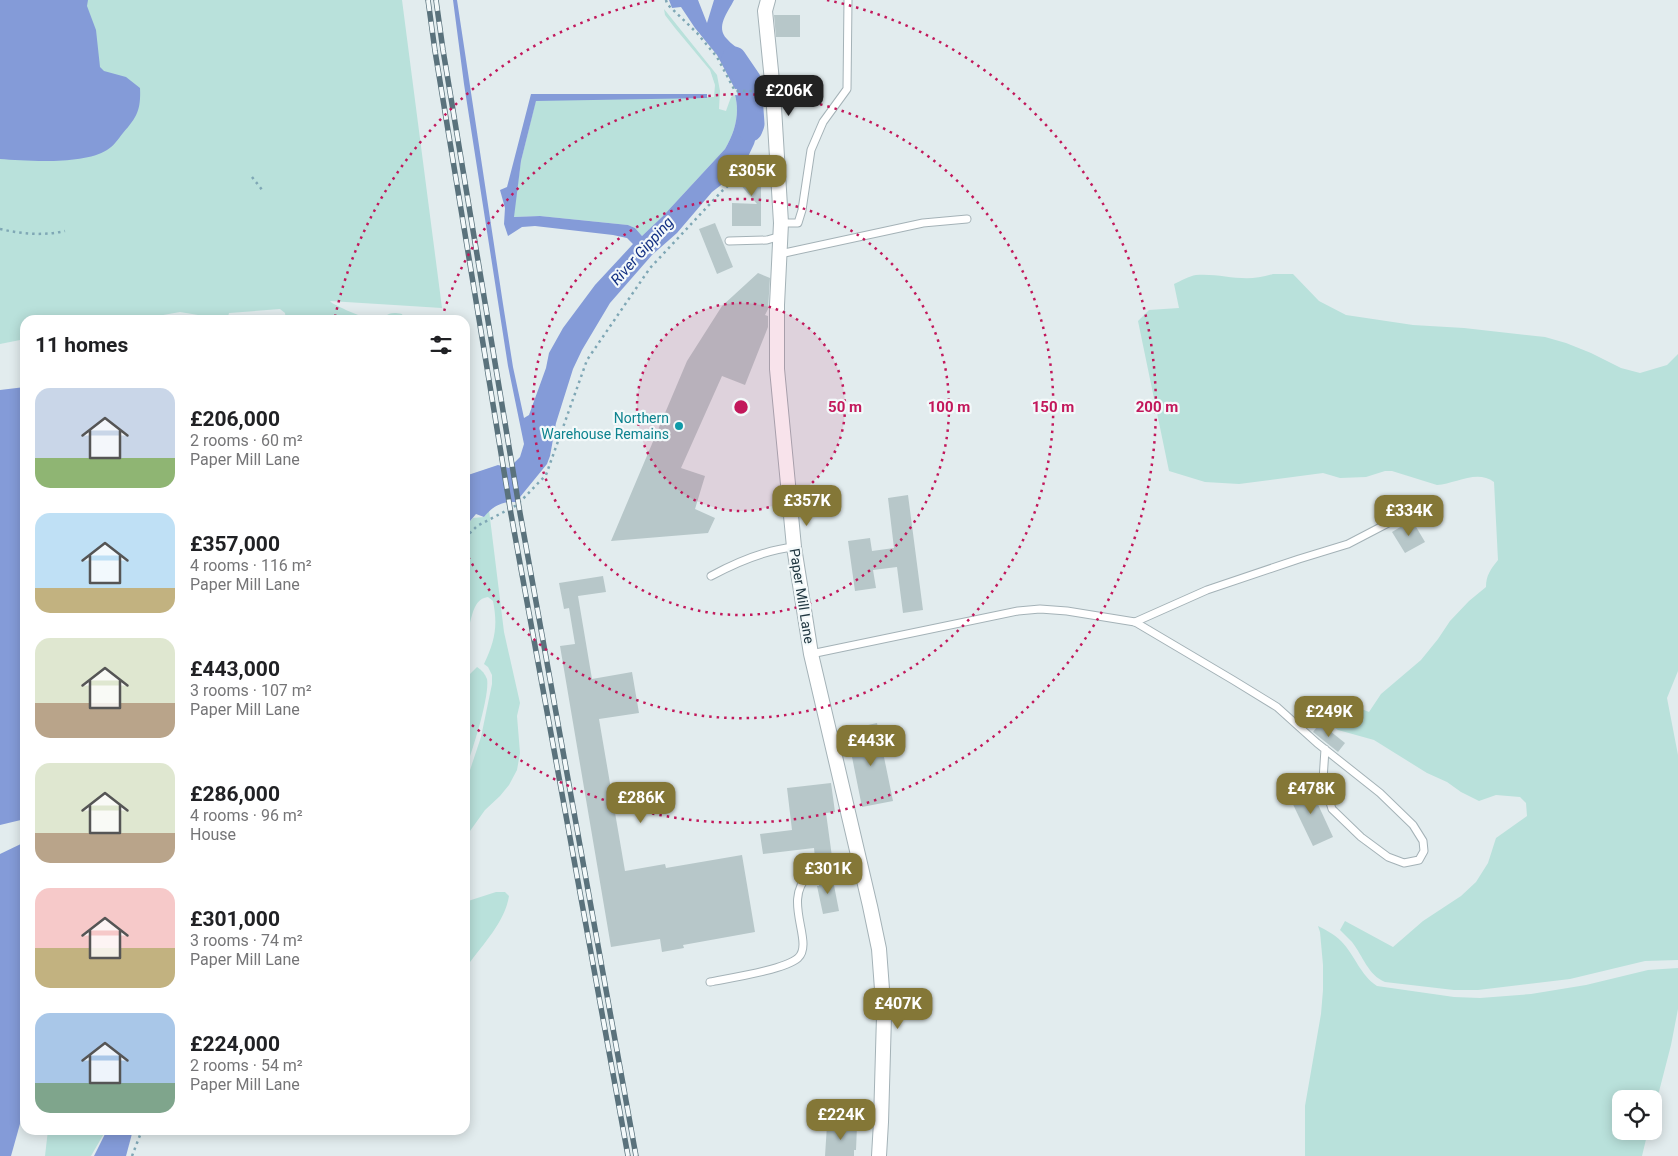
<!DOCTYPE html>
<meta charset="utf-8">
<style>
:root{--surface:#fff;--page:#f2f2f2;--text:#202124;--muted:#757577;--accent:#847737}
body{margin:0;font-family:Roboto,sans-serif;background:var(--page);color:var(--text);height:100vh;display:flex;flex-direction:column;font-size:19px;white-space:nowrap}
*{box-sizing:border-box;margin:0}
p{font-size:16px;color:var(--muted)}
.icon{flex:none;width:28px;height:28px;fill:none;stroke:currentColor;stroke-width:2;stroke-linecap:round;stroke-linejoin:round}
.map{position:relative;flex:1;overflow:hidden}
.drawer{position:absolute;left:20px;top:315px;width:450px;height:820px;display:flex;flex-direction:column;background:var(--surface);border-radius:15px;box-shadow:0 2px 12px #0003}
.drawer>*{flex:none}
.controls{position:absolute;left:1612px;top:1090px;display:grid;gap:10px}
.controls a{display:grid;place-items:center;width:50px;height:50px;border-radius:10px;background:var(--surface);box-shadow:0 2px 12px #0003;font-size:25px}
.price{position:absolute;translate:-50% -42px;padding:0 11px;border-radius:10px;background:var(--accent);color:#fff;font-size:16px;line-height:32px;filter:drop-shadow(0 1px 2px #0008)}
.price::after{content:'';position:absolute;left:50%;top:30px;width:15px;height:11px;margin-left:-8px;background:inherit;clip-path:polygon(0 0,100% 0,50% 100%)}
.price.active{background:#222;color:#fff}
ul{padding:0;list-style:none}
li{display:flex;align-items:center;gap:15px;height:125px;padding:0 15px}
li span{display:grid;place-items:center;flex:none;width:140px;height:100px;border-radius:15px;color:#555}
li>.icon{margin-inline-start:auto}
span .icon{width:60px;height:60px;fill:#fffc;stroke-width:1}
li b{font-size:21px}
h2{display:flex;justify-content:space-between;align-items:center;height:60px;padding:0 15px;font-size:21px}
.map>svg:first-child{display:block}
</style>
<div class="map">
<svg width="1678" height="1156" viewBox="0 0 1678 1156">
<rect width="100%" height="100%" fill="#e2ecee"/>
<!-- green -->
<g fill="#b9e1db">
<path d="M0 0H402L442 308 330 301 332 303C341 308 366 320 376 319 388 318 386 310 402 314L404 320H286L285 313 280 309 229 313 227 320H206L204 316 180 312 135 320H25V339L0 344Z"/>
<path d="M664 9 717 75 720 91 719 109 726 111 731 97 735 95C740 114 735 132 725 149L663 216 642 236 635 228 628 225 540 216 513 217 521 161 536 100 714 97 715 85 710 70 675 28 665 15Z"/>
<path d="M1273 274H1293L1319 301 1346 315 1413 325 1464 328 1545 337 1566 343 1591 353 1621 368 1640 373 1667 365 1678 354V671L1667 698 1678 755V960L1645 961 1570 979 1478 990H1454L1385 982C1368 975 1363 956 1352 942 1348 938 1344 934 1340 930L1345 921 1393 947 1423 921 1461 896 1476 882 1488 863 1496 838 1527 816 1526 803 1520 797 1496 795 1479 801 1461 792 1447 782 1427 773 1374 740 1338 730 1325 721 1338 709 1352 705 1369 712 1381 694 1421 660 1438 639 1450 621 1469 601 1486 587C1486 575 1491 569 1498 560L1494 482C1477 469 1455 484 1437 485L1392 471H1385L1366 477 1340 478 1323 473 1239 484 1205 482 1169 471 1138 321 1149 310 1179 308 1174 284C1181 281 1189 276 1196 275 1224 273 1243 284 1273 274Z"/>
<path d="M489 510 504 632 520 703 517 716 520 753 517 770 509 785 500 796 485 810 465 838V785L481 737 492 684V675L488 667 484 664C495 641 498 626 493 601L488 597C470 599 472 626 465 639V527L473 518 484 517Z"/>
<path d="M477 667C482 670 485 674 487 679 490 696 472 752 465 770V679Z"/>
<path d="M496 892H505L509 896C505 922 483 944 468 965L465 968V902Z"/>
<path d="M1318 926C1326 930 1334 934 1341 941 1355 955 1360 975 1377 986L1454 997 1480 998 1531 994 1586 985 1648 970 1678 968V1009L1671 1045 1654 1111V1099H1621V1131H1648L1642 1156H1305V1106L1321 1014 1323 990V965L1320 932Z"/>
<polygon points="48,1130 106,1130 91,1156 45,1156"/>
</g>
<!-- water -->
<g fill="#849bd8">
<path d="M0 0H88L87 6 96 30 100 67 104 71 126 77 140 88C141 110 137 117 123 133 118 139 114 146 107 150 83 165 28 161 0 159Z"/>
<path d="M453 0H457L503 304 513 367 524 418 529 415 546 368 549 353 563 328 595 285 633 244 627 238 613 235 535 226 522 227 508 236 504 224 505 208 500 190 507 187 531 94H707V98L536 101 521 161 514 217 540 216 628 225 635 228 642 236 663 216 725 149C735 132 740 114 735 95L759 97 761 121 754 144 746 161 729 179 712 192 677 233 652 255 610 303 582 350 573 369 556 423 550 456 547 464 516 502C502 501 493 506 484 517L476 514 465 527V476L498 465 509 468 520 457 524 444 508 366 464 84Z"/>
<path d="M669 0H698L707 23 714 0H734C728 12 715 27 727 39 731 44 737 47 741 52 750 63 754 76 758 88L735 89 717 55 695 28 681 7 672 8Z"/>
<polygon points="25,387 25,819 0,825 0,390"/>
<polygon points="25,842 25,1106 11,1156 0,1156 0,854"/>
<polygon points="107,1130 133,1130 126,1156 94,1156"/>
</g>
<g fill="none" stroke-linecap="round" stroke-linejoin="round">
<!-- river -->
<polyline stroke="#849bd8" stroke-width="25" points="734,59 749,81 752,124 750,129"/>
</g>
<!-- building -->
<g fill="#b7c7c9">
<polygon points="774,15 800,15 800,37 776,37"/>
<polygon points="768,155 770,181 761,181 761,226 732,226 732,203 757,204 739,183"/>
<polygon points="715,223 733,267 717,274 699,229"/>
<polygon points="758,273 770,278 768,309 765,315 768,316 768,327 745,385 722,376 681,468 705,476 695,509 715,518 708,533 611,541 687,361 722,306"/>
<polygon points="908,495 923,610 903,613 897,567 873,570 876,588 855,591 848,541 870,538 872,551 894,548 888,498"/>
<polygon points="1412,520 1425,542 1405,553 1392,532"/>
<polygon points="603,576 606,592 578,596 592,679 632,672 639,713 599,719 625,871 665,864 666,868 742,855 755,932 683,945 684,948 662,952 660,939 611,947 560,646 575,644 569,608 564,609 559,583"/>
<polygon points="877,723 893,801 862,807 849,742 858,741 855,728"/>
<polygon points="1320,723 1345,743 1338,752 1313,732"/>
<polygon points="831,783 835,812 826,813 833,864 816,868 814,848 763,854 760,834 792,830 787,788"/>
<polygon points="1309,785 1333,837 1313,846 1288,794"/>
<polygon points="832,875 839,911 823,914 817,886 819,886 818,878"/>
<polygon points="827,1125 857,1126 856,1150 854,1150 854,1156 825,1156"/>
</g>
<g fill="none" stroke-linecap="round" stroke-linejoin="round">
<defs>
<g id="lane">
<polyline points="781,223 798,223 802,210 811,150 823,122 847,89 848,0"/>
<polyline points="729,241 767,240 781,236"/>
<polyline points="780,254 923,223 967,219"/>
<path d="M711 576C737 562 765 550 794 547"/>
<polyline points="1135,622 1207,590 1299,559 1348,544 1396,519"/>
<polyline points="811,654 1018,611 1040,609 1067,611 1135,622 1233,680 1277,707 1317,743 1380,793 1413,825 1423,841 1424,851 1419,860 1404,863 1388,857 1361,837 1332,809 1323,780 1325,749"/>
<path d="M710 982C730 978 784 970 798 958 815 942 781 900 809 875L860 863"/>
</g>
<polyline id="street" points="768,0 765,11 773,91 781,223 777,305 777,369 794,547 811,654 870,906 879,949 884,1016 881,1122 879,1156"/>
</defs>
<!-- lane casing -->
<use href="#lane" stroke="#a4b2b7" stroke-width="9"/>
<!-- street casing -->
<use href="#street" stroke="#a4b2b7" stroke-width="16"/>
<!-- path -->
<g stroke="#7fa7b5" stroke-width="2.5" stroke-dasharray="2.5 4" stroke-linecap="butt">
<polyline points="666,0 667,4 697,33 717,57 735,91 760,91"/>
<polyline points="252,177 263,191"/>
<path d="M0 229C22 234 43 236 65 231"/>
<polyline points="465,538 477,526 517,505 546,475 587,360 650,268 722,191 764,155"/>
<polyline points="132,1156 142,1130"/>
</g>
<!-- lane -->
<use href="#lane" stroke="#fff" stroke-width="7"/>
<!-- street -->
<use href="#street" stroke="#fff" stroke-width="14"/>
<defs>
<g id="rail">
<polyline points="428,0 435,51 511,514 628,1156"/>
<polyline points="436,0 443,50 520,513 636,1156"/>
</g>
</defs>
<!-- rail casing -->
<use href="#rail" stroke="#5a727c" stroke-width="5.5"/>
<!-- rail -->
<use href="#rail" stroke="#f3f9fa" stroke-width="4" stroke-dasharray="11" stroke-linecap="butt"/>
</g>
<!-- distance rings -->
<circle cx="741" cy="407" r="104" fill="#c2185b" fill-opacity=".12"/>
<g fill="none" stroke="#c2185b" stroke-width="2.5" stroke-dasharray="2.5 5">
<circle cx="741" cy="407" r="104"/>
<circle cx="741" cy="407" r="208"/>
<path d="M442 318A312 312 0 1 1 466 553"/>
<path d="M335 317A416 416 0 0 1 655 0M827 0A416 416 0 1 1 465 719"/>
</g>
<!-- markers -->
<circle fill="#0f9aa8" stroke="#f3f9fa" stroke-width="2" cx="679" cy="426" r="5"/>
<g text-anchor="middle" stroke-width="4.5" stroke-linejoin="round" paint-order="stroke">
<!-- culture labels -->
<g font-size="14" fill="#0d838f" stroke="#f3f9fa" text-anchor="end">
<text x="669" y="423">Northern<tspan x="669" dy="16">Warehouse Remains</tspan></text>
</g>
<!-- street labels -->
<g font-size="14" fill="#203741" stroke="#f3f9fa">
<text transform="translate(802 596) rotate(81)" y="5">Paper Mill Lane</text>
</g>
<!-- water labels -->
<g font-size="15" font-style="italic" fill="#133083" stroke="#f3f9fa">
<text transform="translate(642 251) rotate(-48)" y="5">River Gipping</text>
</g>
</g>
<circle cx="741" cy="407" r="8" fill="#c2185b" stroke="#f3f9fa" stroke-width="2.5"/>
<g font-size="15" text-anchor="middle" font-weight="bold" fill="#c2185b" stroke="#f3f9fa" stroke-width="4.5" stroke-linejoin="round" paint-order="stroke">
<text x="845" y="412">50 m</text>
<text x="949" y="412">100 m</text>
<text x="1053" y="412">150 m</text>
<text x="1157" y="412">200 m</text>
</g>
</svg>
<div class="controls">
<a><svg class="icon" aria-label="locate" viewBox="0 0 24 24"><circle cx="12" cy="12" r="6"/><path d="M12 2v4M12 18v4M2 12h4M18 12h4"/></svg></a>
</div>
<b class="price active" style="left:789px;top:117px">£206K</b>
<b class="price" style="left:752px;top:197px">£305K</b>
<b class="price" style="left:807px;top:527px">£357K</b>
<b class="price" style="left:1409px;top:537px">£334K</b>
<b class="price" style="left:1329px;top:738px">£249K</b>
<b class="price" style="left:871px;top:767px">£443K</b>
<b class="price" style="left:1311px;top:815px">£478K</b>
<b class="price" style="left:641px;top:824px">£286K</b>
<b class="price" style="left:828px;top:895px">£301K</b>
<b class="price" style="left:898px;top:1030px">£407K</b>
<b class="price" style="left:841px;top:1141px">£224K</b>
<section class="drawer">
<h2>11 homes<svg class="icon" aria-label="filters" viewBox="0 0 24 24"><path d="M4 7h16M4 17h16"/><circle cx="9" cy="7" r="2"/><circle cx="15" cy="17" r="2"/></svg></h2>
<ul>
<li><span style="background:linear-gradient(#c9d6e8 70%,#8fb573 0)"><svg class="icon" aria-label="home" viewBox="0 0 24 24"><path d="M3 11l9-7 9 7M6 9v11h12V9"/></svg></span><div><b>£206,000</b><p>2 rooms · 60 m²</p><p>Paper Mill Lane</p></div></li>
<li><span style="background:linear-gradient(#bfe0f5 75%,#c2b280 0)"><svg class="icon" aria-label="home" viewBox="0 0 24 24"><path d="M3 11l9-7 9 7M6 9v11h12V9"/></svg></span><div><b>£357,000</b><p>4 rooms · 116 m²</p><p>Paper Mill Lane</p></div></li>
<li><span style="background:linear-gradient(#dfe7d0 65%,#b9a48a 0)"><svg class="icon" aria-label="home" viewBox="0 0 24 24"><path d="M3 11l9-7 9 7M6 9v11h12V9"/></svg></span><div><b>£443,000</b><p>3 rooms · 107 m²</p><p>Paper Mill Lane</p></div></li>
<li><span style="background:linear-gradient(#dfe7d0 70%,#b9a48a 0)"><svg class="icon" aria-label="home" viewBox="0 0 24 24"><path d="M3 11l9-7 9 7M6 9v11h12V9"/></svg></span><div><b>£286,000</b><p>4 rooms · 96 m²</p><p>House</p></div></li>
<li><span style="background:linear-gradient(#f6c9c9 60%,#c2b280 0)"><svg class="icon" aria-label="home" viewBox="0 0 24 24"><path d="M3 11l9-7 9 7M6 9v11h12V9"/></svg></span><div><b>£301,000</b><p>3 rooms · 74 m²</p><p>Paper Mill Lane</p></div></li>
<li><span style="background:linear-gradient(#a9c7e8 70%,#7fa58c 0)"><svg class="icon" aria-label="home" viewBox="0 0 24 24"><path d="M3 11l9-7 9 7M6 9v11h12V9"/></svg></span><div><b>£224,000</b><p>2 rooms · 54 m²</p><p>Paper Mill Lane</p></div></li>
</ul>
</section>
</div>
